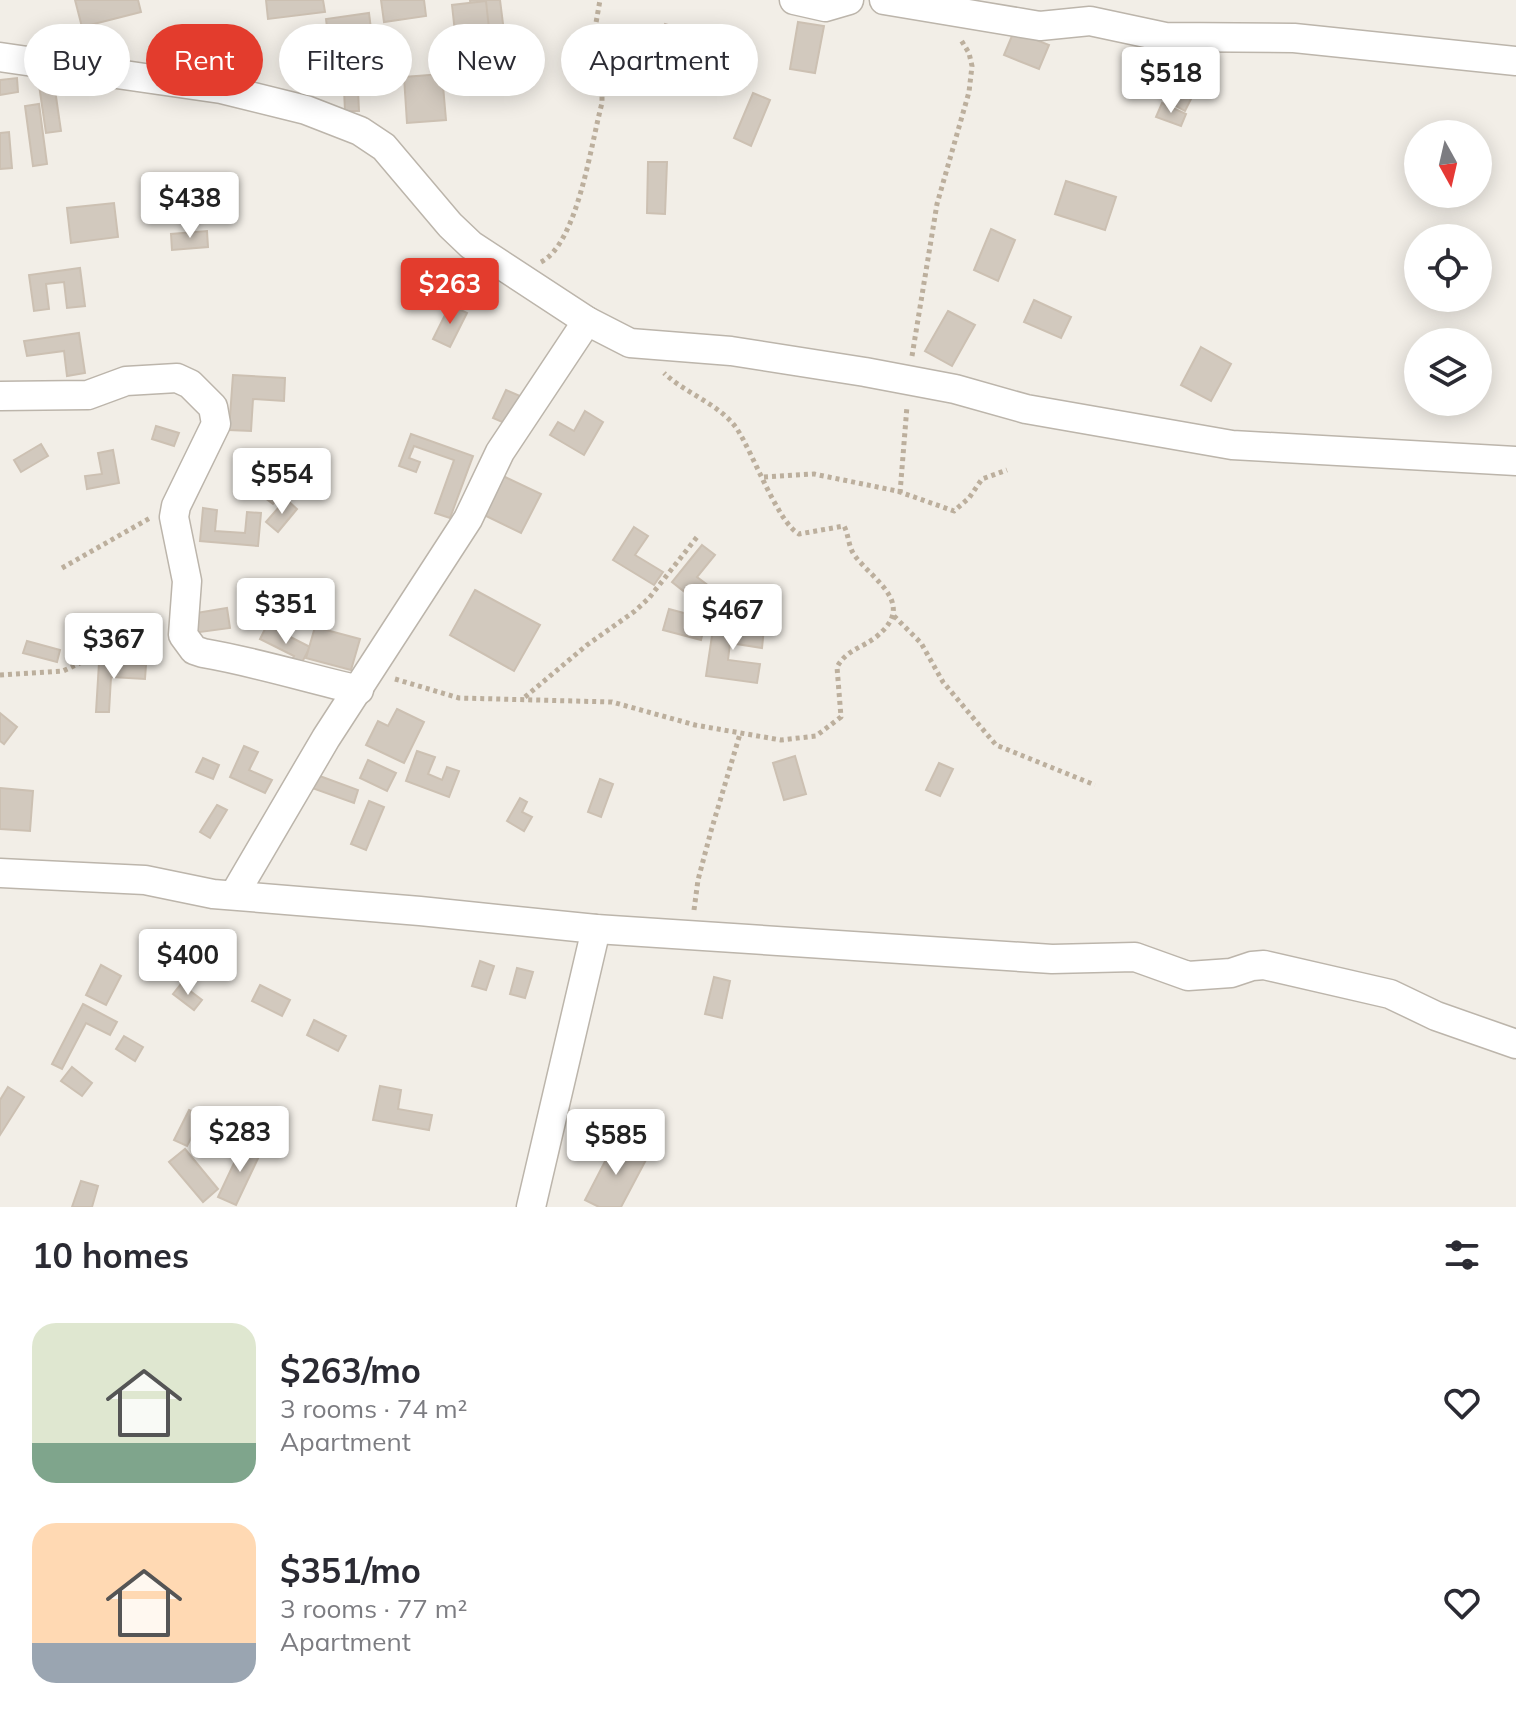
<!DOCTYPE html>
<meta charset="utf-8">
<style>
:root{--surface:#fff;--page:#f2f2f3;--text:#2b2b33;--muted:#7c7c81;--accent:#e33c2d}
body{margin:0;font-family:Mulish,sans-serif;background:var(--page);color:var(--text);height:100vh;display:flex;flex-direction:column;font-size:30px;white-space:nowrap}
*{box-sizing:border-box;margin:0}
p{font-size:26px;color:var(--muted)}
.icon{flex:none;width:44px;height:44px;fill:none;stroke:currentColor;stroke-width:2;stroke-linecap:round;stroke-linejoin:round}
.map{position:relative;height:1207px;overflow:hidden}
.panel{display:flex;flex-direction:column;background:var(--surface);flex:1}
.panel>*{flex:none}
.guide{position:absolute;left:24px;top:24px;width:800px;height:72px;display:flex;gap:16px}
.needle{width:52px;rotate:172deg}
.buttons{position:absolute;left:1404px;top:120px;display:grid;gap:16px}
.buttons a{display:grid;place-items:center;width:88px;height:88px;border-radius:50%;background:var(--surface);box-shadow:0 4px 20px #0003;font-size:40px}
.price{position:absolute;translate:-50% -68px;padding:0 18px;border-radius:8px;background:#fff;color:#222;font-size:26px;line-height:52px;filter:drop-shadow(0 2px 4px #0008)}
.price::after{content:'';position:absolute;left:50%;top:48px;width:24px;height:18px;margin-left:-12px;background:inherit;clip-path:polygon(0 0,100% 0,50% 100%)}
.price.on{background:var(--accent);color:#fff}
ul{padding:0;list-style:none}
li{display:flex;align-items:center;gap:24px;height:200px;padding:0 32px}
li span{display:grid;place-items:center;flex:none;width:224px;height:160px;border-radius:24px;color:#555}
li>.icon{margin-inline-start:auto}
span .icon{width:96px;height:96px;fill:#fffc;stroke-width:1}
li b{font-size:34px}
h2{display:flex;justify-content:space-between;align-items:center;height:96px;padding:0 32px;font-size:34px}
.tag{padding:0 28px;border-radius:36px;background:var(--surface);box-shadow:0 4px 20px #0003;font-size:28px;line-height:72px}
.tag.on{background:var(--accent);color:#fff}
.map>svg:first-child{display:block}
</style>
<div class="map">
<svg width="1516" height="1207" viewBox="0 0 1516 1207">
<rect width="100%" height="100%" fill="#f2eee7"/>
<!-- building -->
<g fill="#d2c9be" stroke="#ccc0b2" stroke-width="2">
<polygon points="75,0 138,0 141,12 82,27"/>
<polygon points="266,0 323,0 325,12 268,19"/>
<polygon points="381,0 424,0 426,16 384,22"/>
<polygon points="470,0 500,0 504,32 474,36"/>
<polygon points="486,1 492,56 458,60 452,5"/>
<polygon points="369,13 372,37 329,43 326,19"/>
<polygon points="798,22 824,26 815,73 790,69"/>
<polygon points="665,24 683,30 671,64 652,58"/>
<polygon points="1014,31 1049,45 1039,69 1004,55"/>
<polygon points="356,49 359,111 345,111 343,67 321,68 321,51"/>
<polygon points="442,74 446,120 407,123 404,77"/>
<polygon points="53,76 61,131 46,133 38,78"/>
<polygon points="17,78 18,92 0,95 0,80"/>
<polygon points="1183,88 1194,93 1185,111 1174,105"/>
<polygon points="753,93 770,100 751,146 734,138"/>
<polygon points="1162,103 1186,114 1181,126 1156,117"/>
<polygon points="39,104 47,164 33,166 25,106"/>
<polygon points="9,132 12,168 0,169 0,133"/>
<polygon points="648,162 667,162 665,214 647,213"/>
<polygon points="1066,181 1116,197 1105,230 1055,214"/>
<polygon points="114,203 118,237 71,243 67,208"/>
<polygon points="991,229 1015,240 998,281 974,270"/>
<polygon points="207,231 208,247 172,250 171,234"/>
<polygon points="80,268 85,306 67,308 64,282 46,284 49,309 34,311 29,275"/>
<polygon points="1034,300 1071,317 1061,338 1024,322"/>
<polygon points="450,305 467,313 450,347 433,339"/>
<polygon points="948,311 975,325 952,366 925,351"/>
<polygon points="79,333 85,373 67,376 64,351 27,356 24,341"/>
<polygon points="1201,347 1231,364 1211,401 1181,385"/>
<polygon points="233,375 285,378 284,401 253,399 251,431 229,430"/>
<polygon points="506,390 520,396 507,424 493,418"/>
<polygon points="585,411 603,422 584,455 550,435 558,422 574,431"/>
<polygon points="156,426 179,433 174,446 152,439"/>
<polygon points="411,434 473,456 450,518 435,513 454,460 414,446 409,458 420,462 416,472 399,466"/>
<polygon points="41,444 48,456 21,472 14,460"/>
<polygon points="113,450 119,483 87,489 85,476 102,474 98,453"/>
<polygon points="501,475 541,494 521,533 482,514"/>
<polygon points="271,483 283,492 273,504 261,495"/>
<polygon points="286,499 297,509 278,532 266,522"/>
<polygon points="203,508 217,510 215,531 245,533 247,512 261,513 258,546 200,541"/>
<polygon points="634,527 648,536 635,555 663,572 654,585 613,560"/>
<polygon points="702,545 715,555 697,577 717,592 705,608 672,582"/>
<polygon points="475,590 540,625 514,671 450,635"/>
<polygon points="227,608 230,628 193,633 190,614"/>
<polygon points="669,609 706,619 701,640 663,630"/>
<polygon points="714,622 764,628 762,648 730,643 728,660 760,664 757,683 706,676"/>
<polygon points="267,625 310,647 297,672 288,668 294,656 260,639"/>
<polygon points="315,627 360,639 351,670 306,658"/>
<polygon points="27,641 60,650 57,662 23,653"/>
<polygon points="99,663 146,665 145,679 111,677 109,712 96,712"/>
<polygon points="397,709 424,722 404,763 366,745 378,721 388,726"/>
<polygon points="0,713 17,727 4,744 0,741"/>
<polygon points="244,746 258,752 249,770 272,780 265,793 230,777"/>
<polygon points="417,751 435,757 428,774 442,780 447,767 459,771 449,797 406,781"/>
<polygon points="795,756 806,794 784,800 773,763"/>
<polygon points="203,758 219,765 213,779 196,772"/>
<polygon points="368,760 396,773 387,791 360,778"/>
<polygon points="939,763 953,769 940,796 926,790"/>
<polygon points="317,775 358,790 354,803 312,788"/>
<polygon points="600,779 613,784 601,817 588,812"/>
<polygon points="0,788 33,791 30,831 0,829"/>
<polygon points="520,798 527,802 522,812 532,817 524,831 507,821"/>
<polygon points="369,801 384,807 366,850 351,844"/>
<polygon points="217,805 227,810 210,838 200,832"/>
<polygon points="480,961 494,966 486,990 472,986"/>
<polygon points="101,965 121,976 106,1005 86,995"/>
<polygon points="517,968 533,972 525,998 510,994"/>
<polygon points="714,977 730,981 722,1018 705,1014"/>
<polygon points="181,984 202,1000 194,1010 173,994"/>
<polygon points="260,985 290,1000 282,1016 252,1001"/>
<polygon points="83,1004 117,1022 110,1035 86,1023 62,1069 52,1064"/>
<polygon points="314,1020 346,1036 338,1051 307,1035"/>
<polygon points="124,1036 143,1047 135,1061 116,1049"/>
<polygon points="72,1067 92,1083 82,1096 61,1081"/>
<polygon points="380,1086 401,1090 398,1109 432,1115 429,1130 373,1120"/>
<polygon points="8,1087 24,1097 0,1135 0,1100"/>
<polygon points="189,1110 202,1117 187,1146 174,1140"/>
<polygon points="615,1142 647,1158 621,1207 599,1207 585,1200"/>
<polygon points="243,1144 261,1152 236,1205 218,1197"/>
<polygon points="185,1149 218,1189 203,1202 169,1162"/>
<polygon points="81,1181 98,1186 92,1207 72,1207"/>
</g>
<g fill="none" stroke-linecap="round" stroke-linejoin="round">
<defs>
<g id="street">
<polyline points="794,0 825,7 849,0"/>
<polyline points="884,0 1040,26 1090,21 1165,37 1294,38 1516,61"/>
<polyline points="0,57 221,89 306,110 360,131 384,147 450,225 471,245 587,321 630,343 731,351 865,372 955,389 1026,409 1232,445 1516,461"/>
<path d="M0 396 88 395 126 381 177 378 190 384 213 407 216 424 176 506 174 517 187 581 183 635 194 650 203 653C256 662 306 678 359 690"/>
<polyline points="0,873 145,880 213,894 420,911 596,929 1052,959 1135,957 1188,976 1231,973 1252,966 1264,965 1390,994 1436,1016 1516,1044"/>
<polyline points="234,895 326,738 468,519 500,452 587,321"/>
<polyline points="531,1207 596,929"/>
</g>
</defs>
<!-- street casing -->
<use href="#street" stroke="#bcb5ab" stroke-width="31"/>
<!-- path -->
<g stroke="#bcaf9d" stroke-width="5" stroke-dasharray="4 4" stroke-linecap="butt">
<path d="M541 262C578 243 591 143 602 103V88L593 40 600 0"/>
<polyline points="912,356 937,204 969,92 972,66 969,53 961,40"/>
<polyline points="764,477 814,474 897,491 954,511 969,498 982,479 1007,470"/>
<polyline points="900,493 907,406"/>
<polyline points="62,568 150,518"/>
<polyline points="894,616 921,643 943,682 996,745 1095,785"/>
<polyline points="0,675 63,671 113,647 158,640"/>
<path d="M395 679 459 698 612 702 695 725 781 740 816 736 841 717 837 667C846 650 862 648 876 637 917 604 875 582 855 556 848 547 849 535 844 526L799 534C778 523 753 453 737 429 720 404 686 394 664 373"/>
<polyline points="525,697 587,645 635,611 649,598 697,537"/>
<polyline points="694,910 698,880 711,831 740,734"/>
</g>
<!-- street -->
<use href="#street" stroke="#fff" stroke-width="28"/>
</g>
</svg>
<div class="buttons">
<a><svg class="needle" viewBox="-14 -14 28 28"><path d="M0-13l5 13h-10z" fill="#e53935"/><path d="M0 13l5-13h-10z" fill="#7c7c81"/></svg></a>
<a><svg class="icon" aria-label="locate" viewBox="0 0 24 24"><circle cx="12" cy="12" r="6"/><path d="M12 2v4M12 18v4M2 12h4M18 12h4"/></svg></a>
<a><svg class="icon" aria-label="layers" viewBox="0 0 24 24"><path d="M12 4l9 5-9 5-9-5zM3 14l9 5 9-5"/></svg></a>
</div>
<b class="price" style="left:1171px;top:115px">$518</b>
<b class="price" style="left:190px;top:240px">$438</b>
<b class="price on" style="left:450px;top:326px">$263</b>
<b class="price" style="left:282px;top:516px">$554</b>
<b class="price" style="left:286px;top:646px">$351</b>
<b class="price" style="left:733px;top:652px">$467</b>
<b class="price" style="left:114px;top:681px">$367</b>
<b class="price" style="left:188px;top:997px">$400</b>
<b class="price" style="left:240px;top:1174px">$283</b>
<b class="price" style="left:616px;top:1177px">$585</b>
<div class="guide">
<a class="tag">Buy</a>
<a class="tag on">Rent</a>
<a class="tag">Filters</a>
<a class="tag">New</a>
<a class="tag">Apartment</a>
</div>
</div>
<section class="panel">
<h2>10 homes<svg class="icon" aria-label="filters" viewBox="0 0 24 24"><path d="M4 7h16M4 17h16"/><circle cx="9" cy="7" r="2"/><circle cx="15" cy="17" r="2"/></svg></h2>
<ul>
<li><span style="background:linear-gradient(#dfe7d0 75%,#7fa58c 0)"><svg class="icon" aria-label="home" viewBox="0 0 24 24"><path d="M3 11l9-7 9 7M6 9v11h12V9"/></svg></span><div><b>$263/mo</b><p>3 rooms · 74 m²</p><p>Apartment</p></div><svg class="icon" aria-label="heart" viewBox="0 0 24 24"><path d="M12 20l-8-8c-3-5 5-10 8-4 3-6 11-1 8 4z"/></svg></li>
<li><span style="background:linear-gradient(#ffd9b3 75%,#9aa5b1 0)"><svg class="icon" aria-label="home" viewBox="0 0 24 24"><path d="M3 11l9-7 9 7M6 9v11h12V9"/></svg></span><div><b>$351/mo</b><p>3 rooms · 77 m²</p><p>Apartment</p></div><svg class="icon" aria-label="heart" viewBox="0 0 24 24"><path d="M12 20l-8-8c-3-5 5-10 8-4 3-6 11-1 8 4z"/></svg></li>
</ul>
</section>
